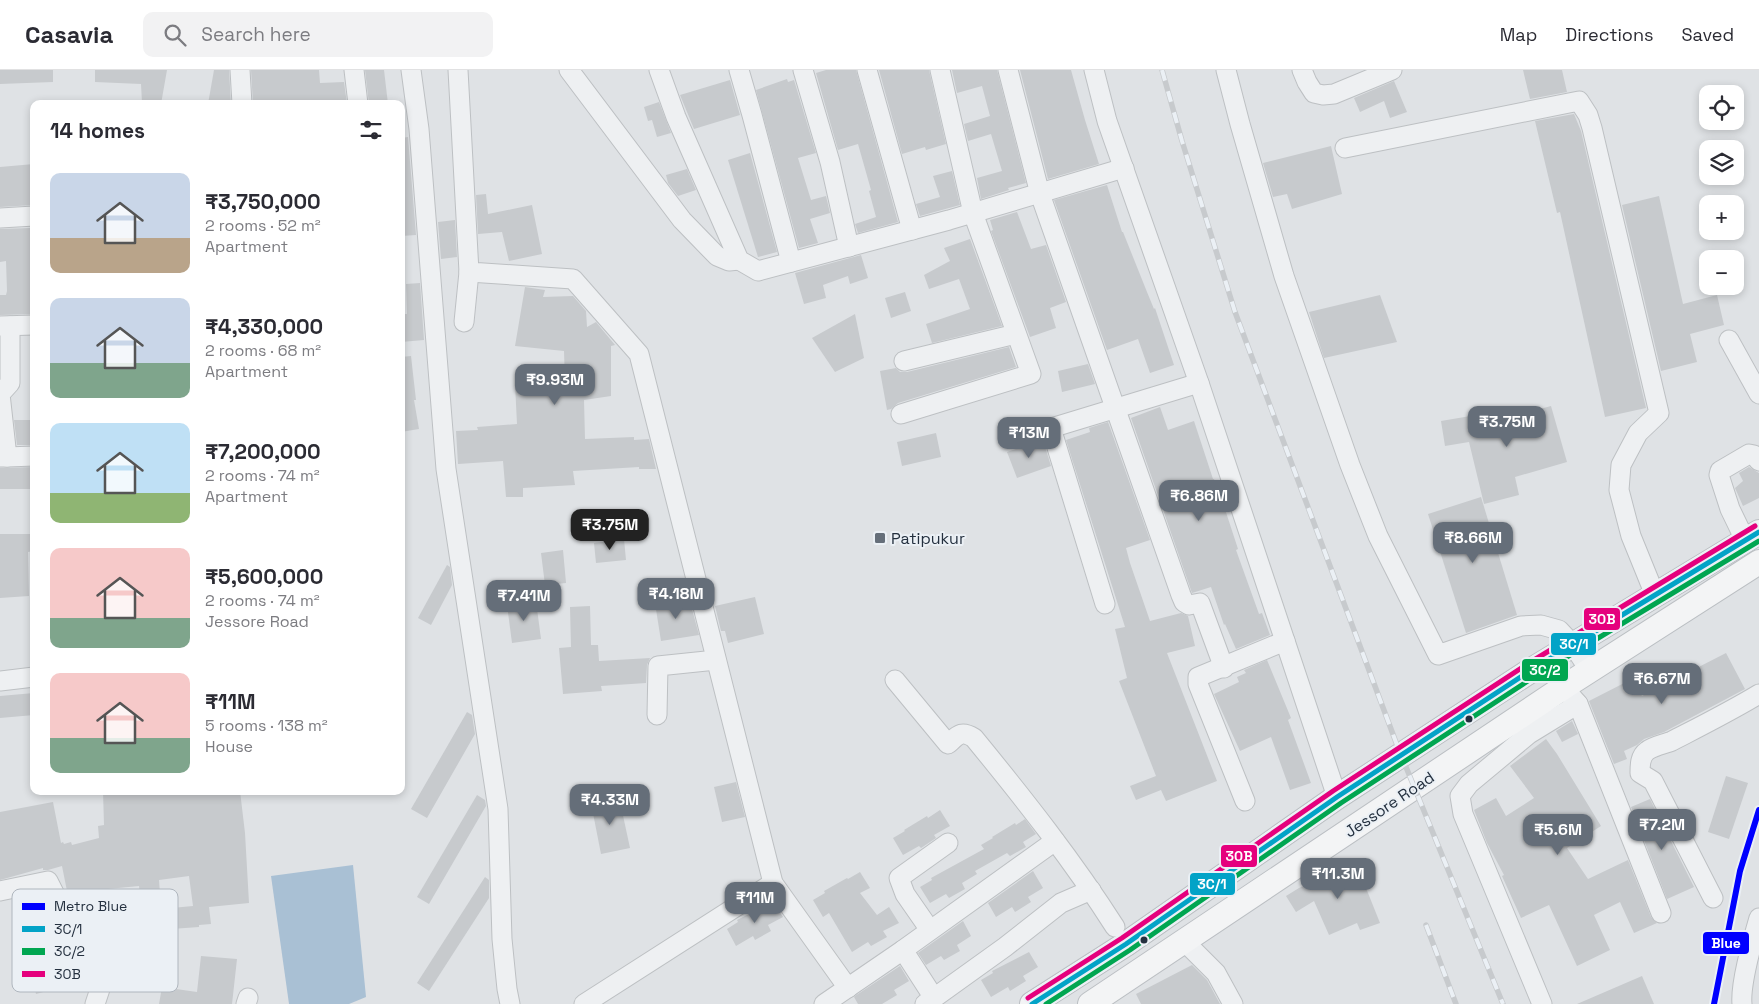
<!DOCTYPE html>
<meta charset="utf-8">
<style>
:root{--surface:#fff;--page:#f2f2f3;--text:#2b2b33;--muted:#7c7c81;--line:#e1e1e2;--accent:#656e79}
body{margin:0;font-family:"Space Grotesk",sans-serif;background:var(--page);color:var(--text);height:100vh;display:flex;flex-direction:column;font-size:19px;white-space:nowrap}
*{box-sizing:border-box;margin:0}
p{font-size:16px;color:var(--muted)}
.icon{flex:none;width:28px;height:28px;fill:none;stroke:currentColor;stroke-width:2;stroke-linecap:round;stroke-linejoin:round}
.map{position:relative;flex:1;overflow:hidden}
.sheet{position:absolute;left:30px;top:30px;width:375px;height:695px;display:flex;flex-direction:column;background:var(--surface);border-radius:10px;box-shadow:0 2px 8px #0003}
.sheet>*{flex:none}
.controls{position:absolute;left:1699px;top:15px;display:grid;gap:10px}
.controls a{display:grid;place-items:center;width:45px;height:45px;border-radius:10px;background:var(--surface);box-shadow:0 2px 8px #0003;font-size:25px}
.price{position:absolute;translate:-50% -42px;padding:0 11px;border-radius:10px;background:var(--accent);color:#fff;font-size:16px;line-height:32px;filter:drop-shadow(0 1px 2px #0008)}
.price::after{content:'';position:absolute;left:50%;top:30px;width:15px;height:11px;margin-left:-8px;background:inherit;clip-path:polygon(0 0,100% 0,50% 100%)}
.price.on{background:#222;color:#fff}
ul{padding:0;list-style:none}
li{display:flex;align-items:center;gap:15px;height:125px;padding:0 20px}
li span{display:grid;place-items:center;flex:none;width:140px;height:100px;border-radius:10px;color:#555}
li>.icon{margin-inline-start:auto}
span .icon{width:60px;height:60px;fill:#fffc;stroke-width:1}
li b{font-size:21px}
h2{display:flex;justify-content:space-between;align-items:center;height:60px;padding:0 20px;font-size:21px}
header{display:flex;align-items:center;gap:30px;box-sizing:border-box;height:70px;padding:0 25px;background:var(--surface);border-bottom:1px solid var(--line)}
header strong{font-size:24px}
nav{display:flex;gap:28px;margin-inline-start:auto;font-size:18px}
.search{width:350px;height:45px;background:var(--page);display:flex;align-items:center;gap:12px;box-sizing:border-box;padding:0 18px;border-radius:10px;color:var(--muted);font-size:19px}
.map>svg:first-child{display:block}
</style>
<header>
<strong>Casavia</strong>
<div class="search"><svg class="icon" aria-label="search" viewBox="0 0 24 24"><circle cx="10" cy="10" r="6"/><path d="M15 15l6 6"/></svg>Search here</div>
<nav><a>Map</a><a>Directions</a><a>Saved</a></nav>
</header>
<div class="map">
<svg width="1759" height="934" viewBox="0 0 1759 934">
<rect width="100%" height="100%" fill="#dfe2e5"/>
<!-- water -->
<polygon fill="#a9c0d4" points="353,795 366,927 349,934 289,934 271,806"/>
<!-- building -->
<g fill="#c7cacd" fill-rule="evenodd">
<polygon points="0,0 53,0 53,12 0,14"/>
<polygon points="95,0 167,0 161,34 142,33 141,14 95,12"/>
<polygon points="214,0 229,0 231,34 208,34"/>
<polygon points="251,0 319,0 320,13 344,12 347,34 253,34"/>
<polygon points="365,0 384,0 388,34 369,34"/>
<polygon points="826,0 856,0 898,152 858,163 855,154 876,147 869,121 871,120 858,74 838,80 816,3"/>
<polygon points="879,0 929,0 946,74 926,80 925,77 902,84"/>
<polygon points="952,0 997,0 1026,113 1008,118 1009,120 981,129 977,108 1002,101 991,64 968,71 964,54 990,46 982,16 957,23"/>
<polygon points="1020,0 1071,0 1085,50 1099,94 1048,109"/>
<polygon points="1523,0 1562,0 1567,22 1530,29"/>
<polygon points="787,9 788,12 794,10 816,83 798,88 811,130 826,126 830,143 810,149 818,173 799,178 756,20"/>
<polygon points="730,10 740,45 694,59 680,25"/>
<polygon points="1394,11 1407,42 1390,48 1384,31 1360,42 1354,28"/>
<polygon points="659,32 671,63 657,67 652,50 648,51 644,37"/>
<polygon points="1574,44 1581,61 1646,338 1605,347 1560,142 1557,143 1535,51"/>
<polygon points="408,67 416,165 401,166 401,68"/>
<polygon points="1331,76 1342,124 1292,139 1287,124 1273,127 1263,93"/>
<polygon points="750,83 777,182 758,187 728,90"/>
<polygon points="34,94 34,135 0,137 0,97"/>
<polygon points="687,99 696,120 678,126 668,113 666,105"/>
<polygon points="952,101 960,135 920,146 916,134 940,127 933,106"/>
<polygon points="1107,115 1122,162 1123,162 1147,222 1154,239 1155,238 1174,295 1150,303 1138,269 1107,280 1054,130"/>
<polygon points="486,124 488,144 532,135 542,184 509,191 502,162 478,164 476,125"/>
<polygon points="1659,126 1683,234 1717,225 1724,255 1690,264 1697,292 1661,301 1622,135"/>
<polygon points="1017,142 1031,179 1046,175 1066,232 1050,238 1056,258 1030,267 991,161 993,160 990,150"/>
<polygon points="455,150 457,187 441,189 438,152"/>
<polygon points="30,158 34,183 34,244 0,245 0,225 6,225 7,221 6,191 0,192 0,159"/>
<polygon points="970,169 1002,256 932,273 926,254 970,239 959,209 929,219 924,205 948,192 950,191 944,178"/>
<polygon points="861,185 868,208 850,214 848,206 823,215 826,228 804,234 795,203"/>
<polygon points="420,213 424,270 401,272 401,244 407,244 406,214"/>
<polygon points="525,217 545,220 543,227 573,226 586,241 587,257 596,252 615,275 611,276 611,326 584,330 585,369 634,367 634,370 649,369 656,399 639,399 639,397 573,401 575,415 523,418 523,427 506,427 503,391 458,394 456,361 478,360 477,357 517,354 515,314 565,313 564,281 515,276"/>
<polygon points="905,222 911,241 891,248 885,228"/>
<polygon points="1380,225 1397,272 1324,288 1309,242"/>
<polygon points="855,244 864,288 835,302 812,268"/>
<polygon points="1009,277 1016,297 898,333 891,339 887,340 880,301 896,298 900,302 907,302"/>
<polygon points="411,286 416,330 414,330 419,359 401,362 401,287"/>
<polygon points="1088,294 1095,314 1062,322 1058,301"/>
<polygon points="1551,336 1567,392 1515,407 1519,425 1484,434 1469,372 1445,376 1441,351 1500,341 1502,349"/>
<polygon points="1160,337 1168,360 1194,351 1213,409 1214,409 1221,427 1238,479 1236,480 1259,544 1262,543 1270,565 1236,579 1225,554 1224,555 1211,517 1192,523 1131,348"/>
<polygon points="14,350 34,350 34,375 17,375"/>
<polygon points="1108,352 1150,470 1126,478 1130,493 1150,551 1181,543 1188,546 1195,576 1167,583 1217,711 1166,731 1161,720 1136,730 1130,716 1156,706 1119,611 1127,608 1115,559 1125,557 1066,370 1090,362 1089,358"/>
<polygon points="936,363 941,387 902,396 897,372"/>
<polygon points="1043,370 1051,396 1017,408 1007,382"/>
<polygon points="34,397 34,419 0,419 0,398"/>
<polygon points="1749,397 1759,403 1759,428 1743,436 1735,418 1743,411 1739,403"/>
<polygon points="1481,427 1517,545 1466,563 1428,444"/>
<polygon points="0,464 34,464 34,481 28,482 29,526 0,528"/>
<polygon points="624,469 626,490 596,493 594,473"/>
<polygon points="563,480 566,513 545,515 541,483"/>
<polygon points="447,495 450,497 452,515 431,555 418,548"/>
<polygon points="755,527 764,564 728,573 725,561 721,561 715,536"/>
<polygon points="689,528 699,565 661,571 655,533"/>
<polygon points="536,531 541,569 512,573 507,535"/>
<polygon points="590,536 591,575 598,575 599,591 650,588 647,595 646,613 601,616 602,621 563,624 559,578 571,577 570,537"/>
<polygon points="1726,583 1745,619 1664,662 1644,669 1637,675 1624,681 1627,689 1614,694 1589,631 1634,608 1642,626"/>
<polygon points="1267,590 1291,648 1288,650 1311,713 1290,720 1271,667 1240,681 1214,624 1239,612 1237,607 1246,603 1244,600"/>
<polygon points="34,623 34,645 0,648 0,626"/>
<polygon points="467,642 472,645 475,664 427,748 411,739"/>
<polygon points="1572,651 1578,664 1562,672 1556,661"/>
<polygon points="1546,669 1557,684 1601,756 1567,778 1588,809 1628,790 1651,847 1657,853 1634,863 1620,832 1594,845 1610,880 1577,896 1549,835 1521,848 1502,806 1504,805 1487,773 1474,740 1496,728 1506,746 1534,728 1510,696"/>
<polygon points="1726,706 1748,713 1729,769 1708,762"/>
<polygon points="736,712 745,747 722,752 714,717"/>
<path d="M103 721H240L245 763 249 833 209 837 211 854 199 855V857L144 861 139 816 108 819 118 867 95 870 89 841 79 844 78 840H75L74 833H72L71 827 68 826 62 796 48 800H43V798L0 810V742L53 732 61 773 63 772 64 774 71 772 72 775 99 768 98 756 104 755ZM189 806 193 836 161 839 159 810Z"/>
<polygon points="477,725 485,730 486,736 429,834 417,827"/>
<polygon points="619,727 630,778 601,784 591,733"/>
<polygon points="1650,729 1694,817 1667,829 1631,737"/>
<polygon points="940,740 950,756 934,765 936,768 921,778 919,776 903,785 893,768 905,761 904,760 927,746 928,748"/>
<polygon points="1025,749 1036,764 1023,772 1026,777 1010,786 1007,783 975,801 977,804 962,813 965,819 949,828 946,824 930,833 920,817 932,810 931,808 984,779 981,775 993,768 992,767 1015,753 1016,755"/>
<polygon points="1356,793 1380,853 1360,860 1357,853 1329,865 1314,831 1296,842 1286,826 1299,818"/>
<polygon points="1033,801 1043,818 1028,827 1031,832 1015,842 1012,837 996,847 988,833"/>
<polygon points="860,802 870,818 860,823 877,845 889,837 899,853 883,861 887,867 871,876 868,872 852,882 829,843 823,847 813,830 825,823 824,821 847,808 848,809"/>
<polygon points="485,807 489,810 489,828 429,921 417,913"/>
<polygon points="773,832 783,847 768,855 771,861 755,870 753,866 736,876 727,859 738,852 737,850"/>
<polygon points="963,851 971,866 957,875 960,881 944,890 941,886 926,895 918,883"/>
<polygon points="1029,882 1038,897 1023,906 1026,911 1010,921 1008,917 991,927 981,910 993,903 992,901"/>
<polygon points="201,886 237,889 232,934 159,934 162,917 197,922"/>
<polygon points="1192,895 1207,910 1220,934 1141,934 1136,924"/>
<polygon points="53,896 58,918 36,924 31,902"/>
<polygon points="900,896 909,911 894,920 897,925 882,934 858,934 854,927 855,926"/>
<polygon points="1642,906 1654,934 1577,934"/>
</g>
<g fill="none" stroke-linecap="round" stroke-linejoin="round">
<defs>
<g id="minor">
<polyline points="240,0 242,34"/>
<polyline points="354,0 358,34"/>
<polyline points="411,0 419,59 446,399 498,739 502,869 507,919 510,934"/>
<polyline points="458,0 469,202 573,209 639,284 773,813 848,918"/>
<polyline points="569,0 682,150 717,186 729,191 739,190"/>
<polyline points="659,0 676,47 739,190 758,201 949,150 1124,98"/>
<polyline points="739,0 752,45 791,192"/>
<polyline points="803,0 830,92 849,177"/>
<polyline points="867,0 912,160"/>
<polyline points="1008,0 1040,124 1181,525 1184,532 1189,535 1200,533 1224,598"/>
<polyline points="1094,0 1107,51 1199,313 1337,727"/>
<polyline points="1226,0 1240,54 1284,206 1350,395 1378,466 1438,585 1521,556 1541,555 1559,560 1573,575 1590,601"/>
<polyline points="1302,0 1307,12 1314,23 1323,25 1334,24 1392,0"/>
<polyline points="1345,78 1579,31 1588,45 1592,58 1659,343 1638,363 1621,395 1619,420 1631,466 1655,525"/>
<polyline points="0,148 34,146"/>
<polyline points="464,252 469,202"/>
<polyline points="0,256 34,255"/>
<polyline points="1729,270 1759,324"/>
<polyline points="904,291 1016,264"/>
<polyline points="901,344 1031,304 973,143 940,0"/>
<polyline points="0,387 7,387 0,324 10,313 10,256"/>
<polyline points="7,387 34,386"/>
<polyline points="1745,470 1730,439 1719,405 1720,401 1749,384 1754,385 1759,391"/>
<polyline points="1105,534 1051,358 1199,313"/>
<path d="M895 610 948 674C958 665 961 660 974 668 1024 729 1073 791 1115 857"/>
<polyline points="0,611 34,607"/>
<polyline points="1571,626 1578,634 1661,843"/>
<polyline points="657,645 658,596 716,590"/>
<polyline points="1245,731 1198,614 1198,607 1285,571"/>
<polyline points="0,821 48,811 101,916 95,934"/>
<path d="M1713 828 1653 711 1640 703C1640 695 1640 686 1647 681 1653 676 1665 674 1672 671 1701 656 1731 641 1759 624"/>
<polyline points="930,860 905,824 899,808 948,773"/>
<polyline points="1184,871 1216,903 1233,934"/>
<polyline points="903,880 934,928 925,934"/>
<polyline points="934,928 1005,877 1061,833 1091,820"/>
<polyline points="246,934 248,928"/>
<polyline points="584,934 773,813"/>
<polyline points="824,934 903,880 1055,771"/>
<polyline points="1542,934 1463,744 1460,726 1469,714 1529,664 1578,634"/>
<path d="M1742 934C1740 913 1753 869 1759 848"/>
</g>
<g id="major">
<polyline points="1032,934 1126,874 1337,727 1533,599 1759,462"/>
<polyline points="1090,934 1564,617 1759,492"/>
</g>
</defs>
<!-- minor casing -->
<use href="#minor" stroke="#bdc0c3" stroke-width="21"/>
<!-- major casing -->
<use href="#major" stroke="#bbbfc3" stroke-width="26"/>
<!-- minor -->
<use href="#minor" stroke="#eef0f2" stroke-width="19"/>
<!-- major -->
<use href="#major" stroke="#f3f4f5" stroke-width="24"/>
<defs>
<g id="rail">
<polyline points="1162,0 1182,71 1235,242 1397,675 1503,934"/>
<polyline points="1426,855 1456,934"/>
</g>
</defs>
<!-- rail casing -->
<use href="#rail" stroke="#c7cacd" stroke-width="5.5"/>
<!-- rail -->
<use href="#rail" stroke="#ebf0f5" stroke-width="4" stroke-dasharray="11" stroke-linecap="butt"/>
<defs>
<polyline id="bus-1" points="1032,934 1126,874 1337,727 1533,599 1759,462"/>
<polyline id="bus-2" points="1046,934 1130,880 1341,733 1537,605 1759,471"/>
<polyline id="bus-3" points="1028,928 1122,868 1333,721 1529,593 1755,456"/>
</defs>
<!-- bus-1 casing -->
<use href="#bus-1" stroke="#ebf0f5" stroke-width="9"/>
<!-- bus-2 casing -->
<use href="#bus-2" stroke="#ebf0f5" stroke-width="9"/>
<!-- bus-3 casing -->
<use href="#bus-3" stroke="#ebf0f5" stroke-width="9"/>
<!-- bus-1 -->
<use href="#bus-1" stroke="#02a3c7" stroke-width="5"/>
<!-- bus-2 -->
<use href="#bus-2" stroke="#00a651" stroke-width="5"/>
<!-- bus-3 -->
<use href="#bus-3" stroke="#e5007d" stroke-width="5"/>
<defs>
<polyline id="metro-1" points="1714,934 1740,801 1759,740"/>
</defs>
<!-- metro-1 casing -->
<use href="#metro-1" stroke="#ebf0f5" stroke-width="10"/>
<!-- metro-1 -->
<use href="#metro-1" stroke="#00f" stroke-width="6"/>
</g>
<!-- markers -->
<rect fill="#656e79" stroke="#ebf0f5" stroke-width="2" x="874" y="462" width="12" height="12" rx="2.5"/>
<g fill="#24303f" stroke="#ebf0f5" stroke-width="2">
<circle cx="1469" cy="649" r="4.5"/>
<circle cx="1144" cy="870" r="4.5"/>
</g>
<g text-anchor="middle" stroke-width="4" stroke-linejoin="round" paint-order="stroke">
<!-- poi labels -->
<g font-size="16" fill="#24303f" stroke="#ebf0f5" text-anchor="start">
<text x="891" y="474">Patipukur</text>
</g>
<!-- street labels -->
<g font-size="16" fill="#24303f" stroke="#ebf0f5">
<text transform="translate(1389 734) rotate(-34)" y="6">Jessore Road</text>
</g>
</g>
<!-- legend -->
<rect x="12" y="819" width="166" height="103" rx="8" fill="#ebf0f5" stroke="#afb6be" stroke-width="1"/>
<rect x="22" y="833" width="23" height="7" fill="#00f"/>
<rect x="22" y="856" width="23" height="6" fill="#02a3c7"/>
<rect x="22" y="878" width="23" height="7" fill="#00a651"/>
<rect x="22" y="901" width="23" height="6" fill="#e5007d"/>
<g font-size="14" fill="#24303f">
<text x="54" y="841">Metro Blue</text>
<text x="54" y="864">3C/1</text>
<text x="54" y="886">3C/2</text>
<text x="54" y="909">30B</text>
</g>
<g stroke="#ebf0f5" stroke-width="2">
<rect x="1583" y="537" width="38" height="24" rx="5" fill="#e5007d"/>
<rect x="1550" y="562" width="47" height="24" rx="5" fill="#02a3c7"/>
<rect x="1521" y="588" width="48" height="24" rx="5" fill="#00a651"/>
<rect x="1220" y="774" width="38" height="24" rx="5" fill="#e5007d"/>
<rect x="1189" y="802" width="47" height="24" rx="5" fill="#02a3c7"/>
<rect x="1702" y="861" width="48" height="24" rx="5" fill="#00f"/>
</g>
<g font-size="14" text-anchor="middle" font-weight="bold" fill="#fff">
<text x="1602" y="554">30B</text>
<text x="1574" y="579">3C/1</text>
<text x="1545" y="605">3C/2</text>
<text x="1239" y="791">30B</text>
<text x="1212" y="819">3C/1</text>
<text x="1726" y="878">Blue</text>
</g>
</svg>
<div class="controls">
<a><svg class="icon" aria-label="locate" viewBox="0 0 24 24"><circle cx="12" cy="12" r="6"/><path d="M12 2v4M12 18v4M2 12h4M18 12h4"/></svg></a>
<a><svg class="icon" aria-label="layers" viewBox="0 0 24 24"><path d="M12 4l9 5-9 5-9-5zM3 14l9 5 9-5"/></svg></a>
<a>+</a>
<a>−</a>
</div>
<b class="price" style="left:555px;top:336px">₹9.93M</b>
<b class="price" style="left:1507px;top:378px">₹3.75M</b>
<b class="price" style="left:1029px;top:389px">₹13M</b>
<b class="price" style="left:1199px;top:452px">₹6.86M</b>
<b class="price on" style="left:610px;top:481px">₹3.75M</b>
<b class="price" style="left:1473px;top:494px">₹8.66M</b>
<b class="price" style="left:676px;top:550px">₹4.18M</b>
<b class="price" style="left:524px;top:552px">₹7.41M</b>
<b class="price" style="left:1662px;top:635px">₹6.67M</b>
<b class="price" style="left:610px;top:756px">₹4.33M</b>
<b class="price" style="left:1662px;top:781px">₹7.2M</b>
<b class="price" style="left:1558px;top:786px">₹5.6M</b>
<b class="price" style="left:1338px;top:830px">₹11.3M</b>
<b class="price" style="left:755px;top:854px">₹11M</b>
<section class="sheet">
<h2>14 homes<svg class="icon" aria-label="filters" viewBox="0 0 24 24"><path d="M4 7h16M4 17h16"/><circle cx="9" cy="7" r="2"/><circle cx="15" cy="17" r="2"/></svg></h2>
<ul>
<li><span style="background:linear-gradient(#c9d6e8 65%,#b9a48a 0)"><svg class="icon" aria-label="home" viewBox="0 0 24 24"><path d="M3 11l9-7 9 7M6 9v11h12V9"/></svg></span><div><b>₹3,750,000</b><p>2 rooms · 52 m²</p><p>Apartment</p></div></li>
<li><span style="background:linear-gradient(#c9d6e8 65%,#7fa58c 0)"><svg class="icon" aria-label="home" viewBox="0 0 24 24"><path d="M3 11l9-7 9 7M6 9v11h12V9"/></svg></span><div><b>₹4,330,000</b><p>2 rooms · 68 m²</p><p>Apartment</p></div></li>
<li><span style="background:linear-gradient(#bfe0f5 70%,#8fb573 0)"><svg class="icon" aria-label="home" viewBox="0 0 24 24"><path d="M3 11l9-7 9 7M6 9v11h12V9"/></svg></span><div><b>₹7,200,000</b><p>2 rooms · 74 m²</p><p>Apartment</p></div></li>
<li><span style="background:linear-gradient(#f6c9c9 70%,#7fa58c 0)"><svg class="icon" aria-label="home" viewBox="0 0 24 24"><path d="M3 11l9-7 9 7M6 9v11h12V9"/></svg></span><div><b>₹5,600,000</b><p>2 rooms · 74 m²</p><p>Jessore Road</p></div></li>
<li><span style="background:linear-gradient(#f6c9c9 65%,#7fa58c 0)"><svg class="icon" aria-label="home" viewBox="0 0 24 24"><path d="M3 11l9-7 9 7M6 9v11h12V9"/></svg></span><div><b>₹11M</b><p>5 rooms · 138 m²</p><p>House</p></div></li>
</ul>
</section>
</div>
